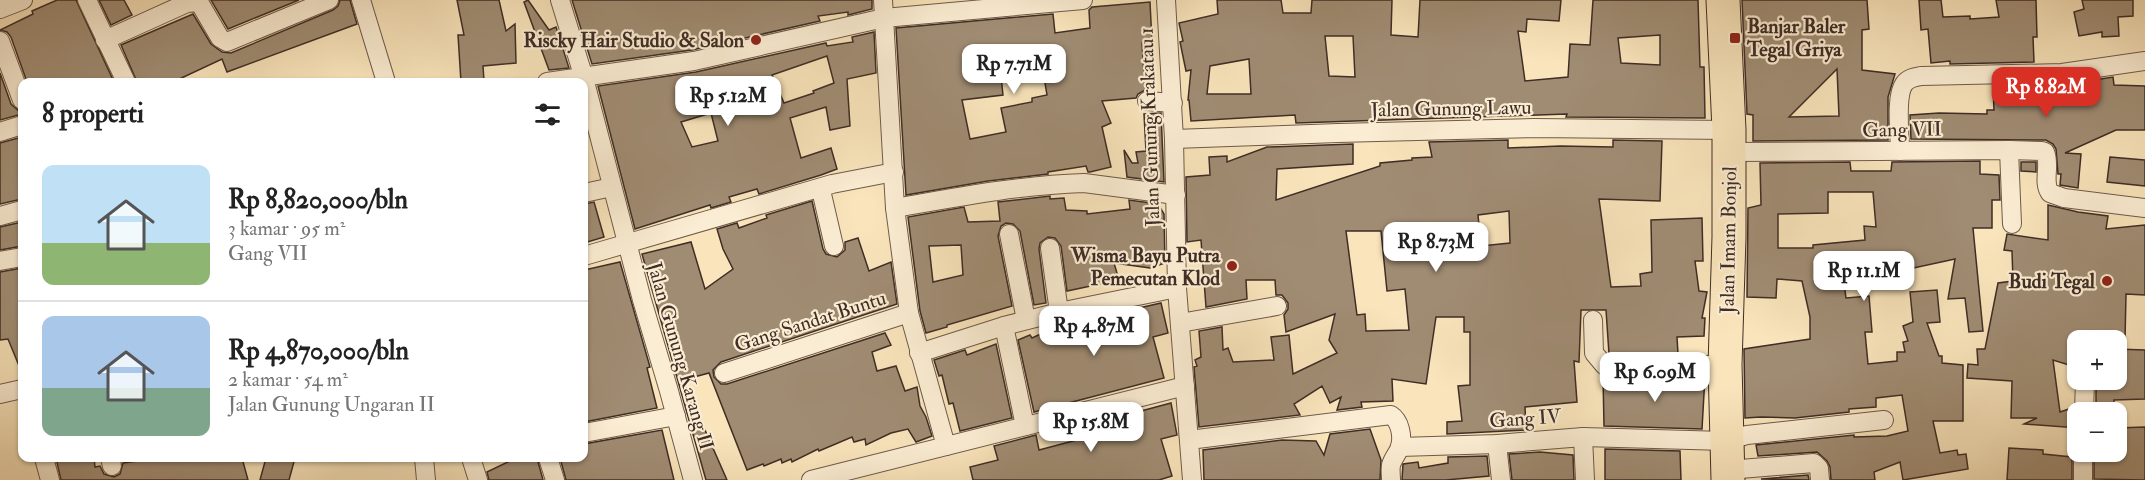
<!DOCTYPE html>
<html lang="id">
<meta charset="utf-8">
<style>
:root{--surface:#fff;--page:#f6f6f6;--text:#222;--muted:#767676;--line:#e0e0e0;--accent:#d93025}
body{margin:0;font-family:"IM FELL Double Pica",serif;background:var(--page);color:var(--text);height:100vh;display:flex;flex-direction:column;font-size:22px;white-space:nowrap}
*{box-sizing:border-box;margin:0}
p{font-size:20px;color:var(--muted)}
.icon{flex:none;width:33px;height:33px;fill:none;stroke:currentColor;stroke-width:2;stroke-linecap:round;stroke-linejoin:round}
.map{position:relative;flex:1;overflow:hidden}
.panel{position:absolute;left:18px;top:78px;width:570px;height:384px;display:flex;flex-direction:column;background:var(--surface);border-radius:12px;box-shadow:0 2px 4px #0004}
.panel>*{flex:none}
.fabs{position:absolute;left:2067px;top:330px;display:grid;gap:12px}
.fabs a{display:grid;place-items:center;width:60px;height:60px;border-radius:12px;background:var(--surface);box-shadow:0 2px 4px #0004;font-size:30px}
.price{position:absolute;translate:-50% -51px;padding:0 14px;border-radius:12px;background:#fff;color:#222;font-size:20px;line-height:39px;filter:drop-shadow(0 2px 3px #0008)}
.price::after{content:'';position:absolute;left:50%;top:36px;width:18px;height:14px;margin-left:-9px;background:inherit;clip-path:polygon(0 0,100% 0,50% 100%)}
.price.active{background:var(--accent);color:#fff}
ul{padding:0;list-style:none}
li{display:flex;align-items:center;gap:18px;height:150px;padding:0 24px}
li+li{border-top:2px solid var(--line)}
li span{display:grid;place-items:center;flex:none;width:168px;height:120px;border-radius:12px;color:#555}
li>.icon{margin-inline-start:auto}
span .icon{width:72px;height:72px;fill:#fffc;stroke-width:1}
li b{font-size:26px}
h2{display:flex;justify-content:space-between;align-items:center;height:72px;padding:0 24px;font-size:26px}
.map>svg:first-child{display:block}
</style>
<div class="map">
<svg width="2145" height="480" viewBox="0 0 2145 480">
<rect width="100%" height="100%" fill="#f9e4bb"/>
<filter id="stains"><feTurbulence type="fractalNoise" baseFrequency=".00333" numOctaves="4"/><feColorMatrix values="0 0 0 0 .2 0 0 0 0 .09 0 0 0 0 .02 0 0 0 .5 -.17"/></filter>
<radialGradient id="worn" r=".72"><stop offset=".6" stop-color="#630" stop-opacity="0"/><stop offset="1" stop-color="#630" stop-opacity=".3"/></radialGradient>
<!-- building -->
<g fill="#a08c73" stroke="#3f2d26" stroke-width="1.5" fill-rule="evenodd">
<polygon points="57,0 76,0 114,82 88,82 87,79 77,82 27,82 11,37 7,32 0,30 33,14 32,11"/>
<polygon points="99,0 124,0 132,15 111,25"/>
<polygon points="211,0 299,0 228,29"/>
<polygon points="340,0 350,0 357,24 227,72 222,59 173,82 137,82 121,45 193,14 211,44 222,52 231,53 333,10 338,6"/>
<polygon points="457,0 499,0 506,31 515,24 516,63 483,66 484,81 461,82 458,35 464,35"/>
<polygon points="528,0 549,30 556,27 569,68 549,70 524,2"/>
<polygon points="572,0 872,0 872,9 848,15 848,12 818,16 820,21 692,50 592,64"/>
<path d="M1217 0H1281L1283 13H1311L1312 0H1392L1391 35 1418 37 1420 0H1561L1559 21 1527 19 1526 32 1518 31 1525 81 1568 77 1570 44 1590 45 1593 0H1698L1700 67H1704L1705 118 1566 117 1567 114 1296 123 1295 115 1191 121 1189 100H1188L1191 70 1186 71 1180 42 1183 41 1179 23 1218 14ZM1660 35V65L1621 63 1618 38ZM1325 36H1353L1355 77 1329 76ZM1249 59 1251 94H1207L1210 66Z"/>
<path d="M1742 0H1867L1869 29 1862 30V70L1895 74 1888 97V140L1753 141V115L1747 114ZM1837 69 1839 116 1789 117Z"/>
<polygon points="1919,0 1941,0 1943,17 1970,16 1970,19 1999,17 1996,0 2036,0 2037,37 2033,37 2034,62 1950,64 1950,61 1931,63 1928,29 1921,30"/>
<polygon points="2082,0 2133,0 2133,16 2118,17 2119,36 2102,37 2102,32 2079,36 2074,12 2084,9"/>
<path d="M1150 2 1152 42 1142 43 1145 90 1138 94 1136 98 1102 101 1111 123 1102 127 1111 167 1090 172H1088L1086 166 1048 172V174L988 181 906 195 896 28 1053 14 1055 33 1090 28 1089 10 1092 7ZM1040 53 1047 95 1032 98V102L1001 108 1006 132 970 139 962 100 1003 95 999 57Z"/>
<path d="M874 32 876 73 847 79 850 126 830 130 826 107 790 118 801 158 831 148 837 169 821 175 759 194 757 189 729 197 731 202 711 208 710 205 635 229 598 86 696 72 826 43 827 46 853 42 852 37ZM827 56 834 83 813 91 814 93 784 103 772 75ZM711 113 718 141 692 147 681 122Z"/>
<polygon points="0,73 11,104 22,114 0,120"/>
<polygon points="2113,77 2114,85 2145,86 2145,130 2116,130 2065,153 2081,154 2078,188 2060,185 2061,174 2058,174 2056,149 2053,144 2046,140 1911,139 1910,115 1939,113 1987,114 1987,110 1994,110 1993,86 2036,85 2036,89"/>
<polygon points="1161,113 1164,182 1127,177 1124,150 1132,163 1138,163 1136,152 1146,151 1144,114"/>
<polygon points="22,137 22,199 0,204 0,143"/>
<path d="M1508 140V148L1560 146 1613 147V140L1662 141 1660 201 1599 199 1611 287 1641 286 1640 274 1652 272 1651 220 1702 218 1703 261H1695L1699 291 1707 292 1702 318H1705L1704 336 1677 337 1678 354H1609L1606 310H1581L1579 362 1574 361 1577 402 1525 407 1526 430 1447 434V422L1462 421 1458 386 1470 385V332H1464V317H1436L1426 384 1392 379 1393 401 1361 402 1362 407 1337 410 1341 397 1330 403 1322 386 1294 404 1300 415 1199 427 1194 367 1197 366 1195 360 1201 357 1199 331 1222 327 1223 350 1228 348 1233 362 1274 360 1271 337 1289 335 1293 374 1337 353 1329 340 1335 314 1286 332 1284 315 1288 309V303L1282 295H1276L1275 280H1246L1247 299 1206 307 1201 240 1187 242 1186 177 1210 175 1209 157 1227 156V162L1267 147 1353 144V164L1277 169 1276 200 1380 166V163L1412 160V158L1432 157 1429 142ZM1509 211 1510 243 1481 246 1478 215ZM1346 231H1381L1387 291 1405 289 1409 330 1366 331 1365 314 1357 315Z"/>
<polygon points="2110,157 2145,160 2145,186 2107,182"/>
<path d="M1980 161V174L1999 175 2000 200H1992V228H1973L1983 331 1969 332 1965 298 1948 299 1955 259 1844 283 1846 298 1869 296 1872 332H1865L1868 364 1897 361V352H1905L1903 342 1908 341 1903 326 1913 322 1910 292 1937 290 1940 322 1927 323 1939 356H1942V363L1963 365V421H1933L1940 453 1957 450 1958 455 1966 454 1968 469 1903 480 1900 462 1874 472 1875 480H1831L1830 467 1827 461 1817 452 1758 456 1756 445 1854 435V437L1887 436 1908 431 1902 395 1876 398V407L1849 409V412L1795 418 1761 417 1745 418 1744 349 1810 339V317L1802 281 1777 279 1776 298 1747 297 1748 208 1761 205 1760 163 1850 162 1851 171H1891L1892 162ZM1828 192H1873L1876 227 1864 226 1865 240 1813 245V248H1778V214L1828 213Z"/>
<polygon points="2021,162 2036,162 2036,172 2021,171"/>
<path d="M1050 196V199L1064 198 1066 210 1087 211V214L1130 209 1129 200 1158 204 1164 214 1165 263 1150 268 1114 263 1119 280 1067 291 1061 246 1055 238 1048 237 1040 243 1039 249 1046 303 1034 305 1020 231 1013 224 1006 223 1001 226 998 236 1012 306 947 325V327L926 333 920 311 908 217 964 207 968 222 1000 221 998 202ZM961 245 963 275 933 282 929 246Z"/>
<polygon points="812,201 823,249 826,254 837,257 845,250 845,242 858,238 869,271 891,262 897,304 721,362 713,370 714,377 721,384 727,384 885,333 891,345 872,352 877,371 896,366 905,391 917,387 920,406 926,417 932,436 916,442 908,429 891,433 866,445 865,439 854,442 852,437 819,451 818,449 792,462 791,459 782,463 781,459 764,466 763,464 747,470 709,373 683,380 727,480 706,480 642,254 691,242 705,289 733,269 723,249 717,229 737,223 739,228 767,218 766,215"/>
<polygon points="594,202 604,237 584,243 584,204"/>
<polygon points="2048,205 2078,212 2108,216 2106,229 2145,225 2145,295 2126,294 2125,340 2069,340 2069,365 2053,360 2060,412 2069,409 2078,423 2078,428 2024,424 2037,418 2011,418 2012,381 1967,378 1968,364 1978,365 1977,349 1985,349 1998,283 2013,281 2012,251 2004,250 2007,234 2048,240"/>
<polygon points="22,222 22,246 0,250 0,227"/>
<polygon points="620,262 650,367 647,368 657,408 584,422 584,270"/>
<polygon points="22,268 22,373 8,339 0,340 0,272"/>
<polygon points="1161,303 1168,333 1153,337 1164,378 1034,412 1018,340 1030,335 1032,338 1045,332 1047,335 1082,323 1082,321"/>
<polygon points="996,344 1012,418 960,431 953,403 949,404 942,375 939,376 934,360 965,350 967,355"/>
<polygon points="2116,349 2145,350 2145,399 2114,400 2114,412 2096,412 2096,389 2104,389 2104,380 2116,380"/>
<polygon points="1603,376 1629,376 1629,388 1658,385 1659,376 1705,376 1702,429 1604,426"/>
<polygon points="1171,403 1177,435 1161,439 1172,476 1159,480 973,480 970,467 998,460 994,446 1036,435 1039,450 1088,437 1085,426"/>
<polygon points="2145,427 2145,480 2094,479 2094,452 2116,452 2117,428"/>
<polygon points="1370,429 1381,460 1380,480 1204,480 1203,450 1282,440 1316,441 1324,455 1330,434"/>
<polygon points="662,430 674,480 566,480 560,458 584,458 584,444"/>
<polygon points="2009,448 2043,450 2043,454 2072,457 2072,480 2007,480"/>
<polygon points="1605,449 1680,451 1681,480 1605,480"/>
<polygon points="1540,452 1573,455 1574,480 1512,480 1509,454"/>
<polygon points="1487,456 1489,476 1446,480 1402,480 1403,464 1418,462 1419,468 1448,463 1448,457"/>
<polygon points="56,458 94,458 95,467 100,466 104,474 114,477 120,474 123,463 161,458 242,458 248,480 61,480"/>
<polygon points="266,458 295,458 289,480 260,480"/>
<polygon points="524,458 537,458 543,480 489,480 487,472 510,461"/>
<polygon points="1808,475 1809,480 1761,479"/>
</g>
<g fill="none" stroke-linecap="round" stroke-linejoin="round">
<defs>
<g id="street">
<polyline points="87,0 126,82"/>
<polyline points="361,0 386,82"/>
<polyline points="560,0 584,78 642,300 669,391 693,480"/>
<polyline points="883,0 895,208 909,313 946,446"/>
<polyline points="1166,0 1174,139 1177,288 1192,480"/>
<polyline points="0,9 23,0"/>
<polyline points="105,40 187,3 199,2 220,38 227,42 329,0"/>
<polyline points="0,41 22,100"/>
<polyline points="547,82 694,61 884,18 1083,0"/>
<polyline points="1147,101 1173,103"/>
<polyline points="0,132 22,125"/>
<polyline points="1174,139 1338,133 1534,128 1729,130"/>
<polyline points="2009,150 2012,224"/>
<path d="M1900 151C1900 135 1895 97 1904 84 1908 78 1915 77 1921 76L2062 73 2145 61"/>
<path d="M1729 152 2009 150 2042 151 2045 152C2051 165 2042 182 2050 193L2064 198 2145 208"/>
<polyline points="821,190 834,246"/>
<polyline points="584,193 612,187"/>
<path d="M895 208C958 197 1020 185 1084 183L1176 195"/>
<polyline points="0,216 22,210"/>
<polyline points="1009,234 1026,320"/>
<polyline points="1050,248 1059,312"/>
<polyline points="584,256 832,184 894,172"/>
<polyline points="0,261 22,257"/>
<polyline points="1593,320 1594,353 1604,365 1725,365"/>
<polyline points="1180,323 1277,306"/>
<polyline points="1004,326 1025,426"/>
<polyline points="919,353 1004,326 1059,312 1177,288"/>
<polyline points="724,373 909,313"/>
<polyline points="0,394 22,389"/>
<polyline points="2084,412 2085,380"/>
<polyline points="584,433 676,416"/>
<polyline points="1583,437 1585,480"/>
<path d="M1189 440 1391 415C1400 421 1403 436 1400 447 1398 453 1393 458 1391 465 1390 470 1391 475 1391 480"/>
<polyline points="1497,444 1501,480"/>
<polyline points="1400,447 1497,444 1583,437 1725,441 1747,435 1884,420"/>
<polyline points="44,458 50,480"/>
<polyline points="110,458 112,466"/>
<polyline points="424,458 426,480"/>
<polyline points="471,458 478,480"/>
<polyline points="548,458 555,480"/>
<polyline points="1728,470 1814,463 1819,468 1820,480"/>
<polyline points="811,480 1185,386"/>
<polyline points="2083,480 2083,452"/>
</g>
<polyline id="highway" points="1723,0 1729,130 1729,237 1725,365 1728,480"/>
</defs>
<!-- street casing -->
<use href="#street" stroke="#6e5b4b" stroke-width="20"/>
<!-- highway casing -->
<use href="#highway" stroke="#3f2d26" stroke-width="35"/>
<!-- street -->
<use href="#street" stroke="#fbedd3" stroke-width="18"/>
<!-- highway -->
<use href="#highway" stroke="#f9e4bb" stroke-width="33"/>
</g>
<!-- markers -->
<g fill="#8f2418" stroke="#fbedd3" stroke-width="2">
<rect x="1729" y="32" width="12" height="12" rx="3"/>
<circle cx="756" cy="40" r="6"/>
<circle cx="1232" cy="266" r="6"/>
<circle cx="2107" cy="281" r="6"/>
</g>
<g text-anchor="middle" stroke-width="4.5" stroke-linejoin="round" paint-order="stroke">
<!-- poi labels -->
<g font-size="20" font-weight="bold" fill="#3f2d26" stroke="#fbedd3" text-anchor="end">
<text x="1747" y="33" text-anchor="start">Banjar Baler<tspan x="1747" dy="23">Tegal Griya</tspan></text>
<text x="744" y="47">Riscky Hair Studio &amp; Salon</text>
<text x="1220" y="262">Wisma Bayu Putra<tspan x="1220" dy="23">Pemecutan Klod</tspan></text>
<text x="2095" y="288">Budi Tegal</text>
</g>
<!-- street labels -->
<g font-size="20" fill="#3f2d26" stroke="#fbedd3">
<text transform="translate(1451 108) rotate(-1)" y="7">Jalan Gunung Lawu</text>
<text transform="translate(1149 127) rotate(-92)" y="7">Jalan Gunung Krakatau 1</text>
<text transform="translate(1902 129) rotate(-1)" y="7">Gang VII</text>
<text transform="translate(1728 240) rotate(-89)" y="7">Jalan Imam Bonjol</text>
<text transform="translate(810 321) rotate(-18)" y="7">Gang Sandat Buntu</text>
<text transform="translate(681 356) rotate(74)" y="7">Jalan Gunung Karang II</text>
<text transform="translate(1525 418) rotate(-4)" y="7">Gang IV</text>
</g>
</g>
<rect width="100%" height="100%" filter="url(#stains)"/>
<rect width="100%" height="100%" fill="url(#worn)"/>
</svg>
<div class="fabs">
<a>+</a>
<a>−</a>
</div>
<b class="price" style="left:1014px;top:95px">Rp 7.71M</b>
<b class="price active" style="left:2046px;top:118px">Rp 8.82M</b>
<b class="price" style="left:728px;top:127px">Rp 5.12M</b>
<b class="price" style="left:1436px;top:273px">Rp 8.73M</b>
<b class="price" style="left:1864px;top:302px">Rp 11.1M</b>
<b class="price" style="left:1094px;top:357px">Rp 4.87M</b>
<b class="price" style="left:1655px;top:403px">Rp 6.09M</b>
<b class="price" style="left:1091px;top:453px">Rp 15.8M</b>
<section class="panel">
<h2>8 properti<svg class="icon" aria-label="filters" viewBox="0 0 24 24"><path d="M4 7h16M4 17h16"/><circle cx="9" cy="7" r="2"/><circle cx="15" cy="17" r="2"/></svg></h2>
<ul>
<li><span style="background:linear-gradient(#bfe0f5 65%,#8fb573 0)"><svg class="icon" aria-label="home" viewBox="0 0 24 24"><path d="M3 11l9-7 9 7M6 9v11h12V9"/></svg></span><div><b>Rp 8,820,000/bln</b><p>3 kamar · 95 m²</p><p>Gang VII</p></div></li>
<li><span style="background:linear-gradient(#a9c7e8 60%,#7fa58c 0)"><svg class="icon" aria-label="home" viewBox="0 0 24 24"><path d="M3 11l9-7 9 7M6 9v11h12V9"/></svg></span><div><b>Rp 4,870,000/bln</b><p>2 kamar · 54 m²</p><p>Jalan Gunung Ungaran II</p></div></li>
</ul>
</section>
</div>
